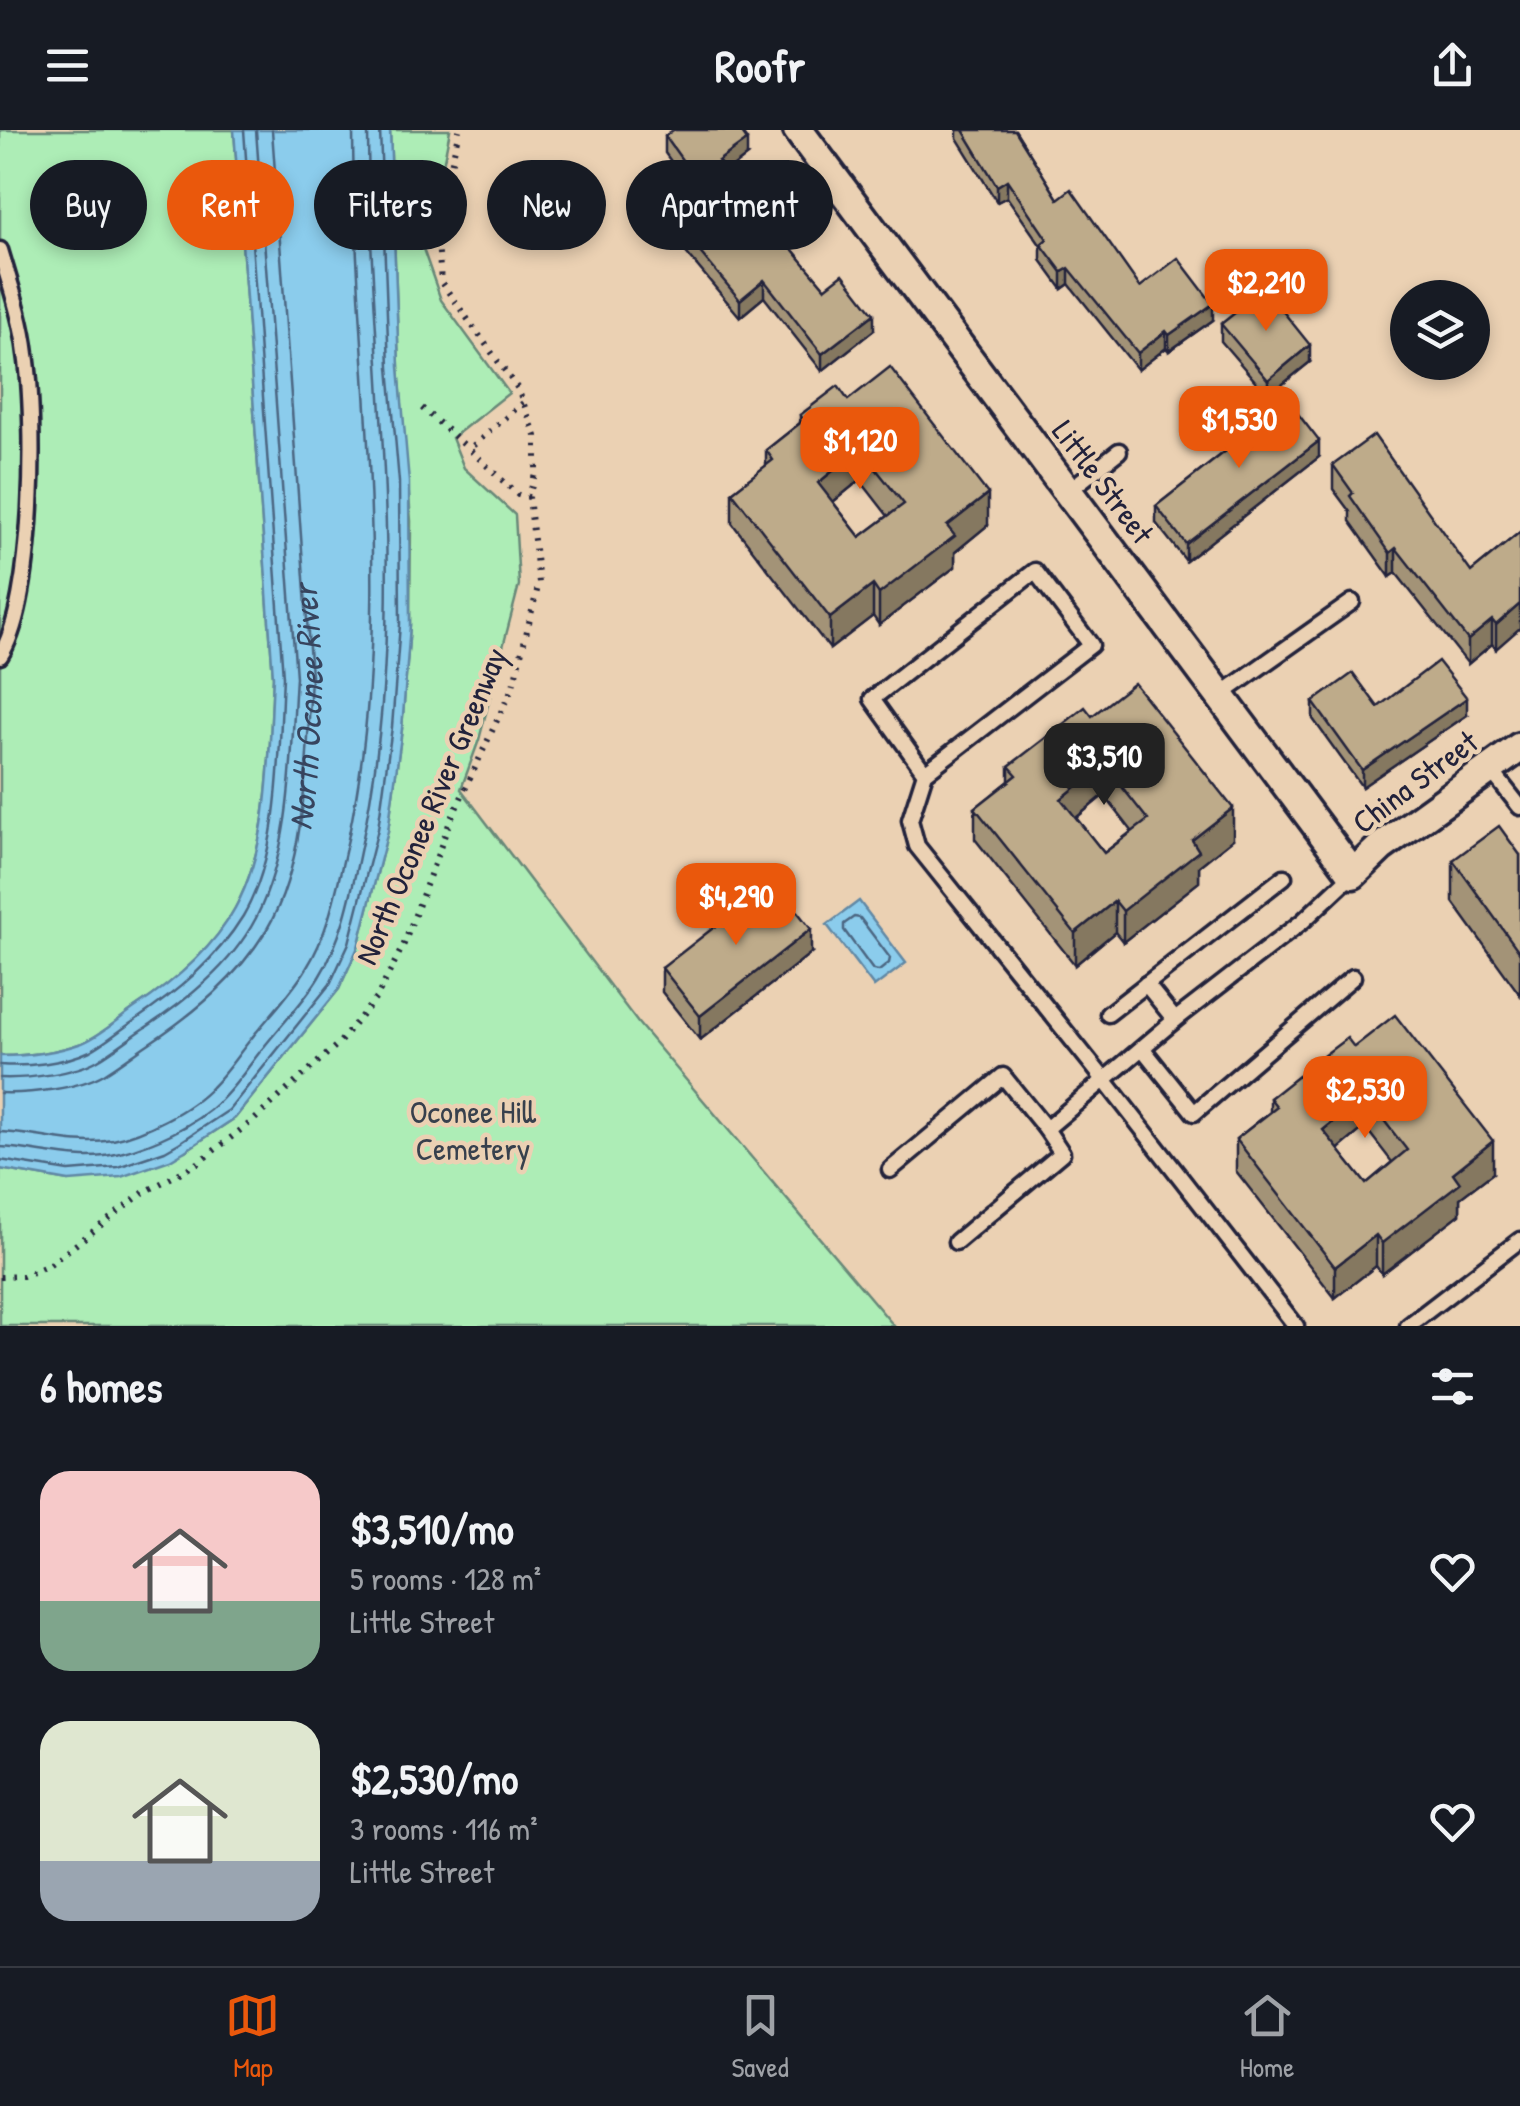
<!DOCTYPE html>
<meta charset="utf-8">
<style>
:root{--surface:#171b24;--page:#20242c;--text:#f1f3f6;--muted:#9ea1a6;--line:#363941;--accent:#ea580c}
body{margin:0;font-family:"Patrick Hand",sans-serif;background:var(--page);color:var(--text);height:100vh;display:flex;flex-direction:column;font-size:38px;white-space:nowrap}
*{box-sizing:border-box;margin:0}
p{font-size:32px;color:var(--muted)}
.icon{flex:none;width:55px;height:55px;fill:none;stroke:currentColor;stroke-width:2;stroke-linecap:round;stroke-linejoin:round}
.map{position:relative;height:1196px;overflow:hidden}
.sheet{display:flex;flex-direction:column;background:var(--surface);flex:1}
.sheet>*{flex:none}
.banner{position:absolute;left:30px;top:30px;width:1000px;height:90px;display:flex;gap:20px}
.fabs{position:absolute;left:1390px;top:150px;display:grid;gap:20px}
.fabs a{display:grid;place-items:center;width:100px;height:100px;border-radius:50%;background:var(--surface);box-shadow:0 5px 15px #0003;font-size:50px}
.price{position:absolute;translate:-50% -85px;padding:0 22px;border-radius:20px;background:var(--accent);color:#fff;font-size:32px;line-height:65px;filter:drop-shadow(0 2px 5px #0008)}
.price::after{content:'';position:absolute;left:50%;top:60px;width:30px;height:22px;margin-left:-15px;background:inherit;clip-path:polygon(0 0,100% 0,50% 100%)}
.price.selected{background:#222;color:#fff}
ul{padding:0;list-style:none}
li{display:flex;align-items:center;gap:30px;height:250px;padding:0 40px}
li span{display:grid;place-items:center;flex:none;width:280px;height:200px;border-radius:30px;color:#555}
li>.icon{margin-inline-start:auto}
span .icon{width:120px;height:120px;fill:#fffc;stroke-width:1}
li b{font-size:42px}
h2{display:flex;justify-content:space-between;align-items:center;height:120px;padding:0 40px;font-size:42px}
.pill{padding:0 35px;border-radius:45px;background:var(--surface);box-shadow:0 5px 15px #0003;font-size:35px;line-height:90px}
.pill.selected{background:var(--accent);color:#fff}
header{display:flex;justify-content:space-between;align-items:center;height:130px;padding:0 40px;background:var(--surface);font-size:45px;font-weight:800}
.tab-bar{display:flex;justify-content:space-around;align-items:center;height:140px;border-top:2px solid var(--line);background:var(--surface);font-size:28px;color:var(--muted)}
.tab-bar a{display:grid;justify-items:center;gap:5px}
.tab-bar .selected{color:var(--accent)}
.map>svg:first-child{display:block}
</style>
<header><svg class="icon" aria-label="menu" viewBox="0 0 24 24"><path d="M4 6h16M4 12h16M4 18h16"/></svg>Roofr<svg class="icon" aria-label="share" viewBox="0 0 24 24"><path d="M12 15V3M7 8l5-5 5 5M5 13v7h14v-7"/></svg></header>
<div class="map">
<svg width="1520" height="1196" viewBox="0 0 1520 1196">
<rect width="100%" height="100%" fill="#ebd1b3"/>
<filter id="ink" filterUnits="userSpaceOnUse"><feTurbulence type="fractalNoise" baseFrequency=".01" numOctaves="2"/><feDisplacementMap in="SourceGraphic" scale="20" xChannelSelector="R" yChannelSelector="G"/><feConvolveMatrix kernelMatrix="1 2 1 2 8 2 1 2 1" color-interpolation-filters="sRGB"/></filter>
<g filter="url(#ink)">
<!-- green -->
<g fill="#adedb6" stroke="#688878" stroke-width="2.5">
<path d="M0 0H234L273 547C269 619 271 714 235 778 212 821 173 853 133 879 118 890 100 906 82 913 57 922 27 926 0 926Z"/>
<polygon points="390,0 450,0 442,40 419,91 422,116 441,170 509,263 452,308 464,338 515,385 519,455 479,610 461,659 638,893 894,1196 0,1196 0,1039 69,1051 185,1021 235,988 339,859 358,817 388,701 402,599 410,495 411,391 399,237"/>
</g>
<!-- water -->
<g fill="#8bccec" stroke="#6188a5" stroke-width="2.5">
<path d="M234 0H390L399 237 409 352 410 495 402 599 388 701 358 817 339 859 235 988 185 1021 170 1030 121 1047 69 1051 0 1039V926C27 926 57 922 82 913 100 906 117 890 133 879 173 853 212 821 235 778 271 714 269 619 273 547Z"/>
<polygon points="859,771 906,833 874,857 827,795"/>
</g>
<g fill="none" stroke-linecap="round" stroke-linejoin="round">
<!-- shore -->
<g stroke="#4c6682" stroke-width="2.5">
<polygon points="854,787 860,788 890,828 889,833 879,841 873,840 844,800 844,794"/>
<path d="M0 935C27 937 65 933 90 921 105 913 120 900 134 891 177 862 216 830 243 786 281 722 279 619 283 547L244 0"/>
<path d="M0 948C27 949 74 944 98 930 113 921 127 910 142 900 186 871 231 836 256 788 292 716 291 626 296 547L256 0"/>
<path id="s1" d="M0 963C29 964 78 959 104 944 119 935 133 924 148 914 195 883 237 848 267 799 307 732 307 623 311 546L272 0"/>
<path d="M0 1002C39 1003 73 1017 113 1010 143 1004 191 980 212 957 226 943 237 926 250 910 268 887 291 864 306 839 330 801 338 752 348 709 399 474 354 237 353 0"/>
<path d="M0 1017C41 1019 79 1034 120 1023 154 1014 194 996 220 971 236 956 249 935 263 918 281 895 304 872 319 847 343 809 352 760 361 717 414 475 369 243 368 0"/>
<polyline points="0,1030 69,1041 118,1037 165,1021 179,1013 229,980 330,854 349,813 378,699 392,597 400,494 399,352 389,237 380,0"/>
</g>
<defs>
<g id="service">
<path d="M0 120C10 154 22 189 26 224 36 290 35 472 0 526"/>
<polyline points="1067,362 1119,321"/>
<polyline points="1219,566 1352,472"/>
<polyline points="1490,639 1520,677"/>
<polyline points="925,643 872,569 1035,441 1091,515 925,643 910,690 917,716 1106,952 1296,1196"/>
<polyline points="1146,854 1175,890"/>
<polyline points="1108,884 1284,747"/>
<polyline points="1143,919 1194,983 1353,847"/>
<polyline points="890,1040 1003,946 1046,999 1175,890 1303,791 1353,744"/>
<polyline points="956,1112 1062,1023 1046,999"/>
<polyline points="1408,1196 1520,1110"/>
</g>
<polyline id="minor" points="798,0 1353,744 1381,717 1520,617"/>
</defs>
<!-- service casing -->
<use href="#service" stroke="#22223b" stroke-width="21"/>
<!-- minor casing -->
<use href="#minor" stroke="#22223b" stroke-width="35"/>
<!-- path -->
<g stroke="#22223b" stroke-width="6" stroke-dasharray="2.5 8" stroke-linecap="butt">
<polyline points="523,273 469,319 518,365 529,367"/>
<polyline points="422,278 469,319"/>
<polyline points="0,1147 23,1146 49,1135 143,1063 198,1033 255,989 339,913 377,867 404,814 449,694 513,556 539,453 529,367 536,340 536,306 518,259 441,152 437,97 459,0"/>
</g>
<!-- service -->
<use href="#service" stroke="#ebd1b3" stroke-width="14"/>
<!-- minor -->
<use href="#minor" stroke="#ebd1b3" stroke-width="28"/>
</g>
<!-- wall -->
<g fill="#a39377" stroke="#22223b" stroke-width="2.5" fill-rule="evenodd">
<polygon points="957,0 1015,0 1058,69 1140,157 1213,190 1169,221 1166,218 1138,240 1069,154 1062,159 1041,130 1041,116 1007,67 997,72 957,8"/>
<polygon points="665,6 747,26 726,42 825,158 874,200 822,241 764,167 740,187 678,113 678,96 703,76 665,23"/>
<polygon points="1221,194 1310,232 1268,266 1221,211"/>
<path d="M848 270 988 395 955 422V437L879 495 873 486 830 519 732 393V362L766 336V320L800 293V285ZM860 350 888 386 860 407 833 372Z"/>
<polygon points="1241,301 1319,327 1186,431 1156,393 1156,376 1241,309"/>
<polygon points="1333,335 1471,442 1520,402 1496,519 1492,514 1468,534 1396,443 1390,447 1350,391 1350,382 1333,359"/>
<polygon points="1313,572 1467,585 1362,657 1313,589"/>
<path d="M1092 586 1233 709 1199 736V752L1123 812 1115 802 1075 835 975 709V678L1009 651V636ZM1104 665 1132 701 1104 723 1076 688Z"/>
<polygon points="1520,725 1520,865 1453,772 1453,730"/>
<polygon points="811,823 700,910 662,862 662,838"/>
<path d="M1354 917 1493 1043 1460 1068V1084L1382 1144 1376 1136 1335 1168 1236 1041V1009L1270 982V968ZM1365 997 1392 1032 1366 1054 1338 1019Z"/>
</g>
<!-- shaded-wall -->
<g fill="#857861" stroke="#22223b" stroke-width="2.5">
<polygon points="747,10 747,26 718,48 718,31"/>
<polygon points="1007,50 1007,67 997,72 997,56"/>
<polygon points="1069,138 1069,154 1062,159 1062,142"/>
<polygon points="764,150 764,167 740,187 740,170"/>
<polygon points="1213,174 1213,190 1169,221 1169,205"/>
<polygon points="874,184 874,200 822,241 822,224"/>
<polygon points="1166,201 1166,218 1138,240 1138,223"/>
<polygon points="1310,215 1310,232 1268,266 1268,250"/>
<polygon points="1319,311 1319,327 1186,431 1186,414"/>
<polygon points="860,319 860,350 818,384 818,353"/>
<polygon points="988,364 988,395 955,422 955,437 879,495 879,464 947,396"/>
<polygon points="1396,418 1396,443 1390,447 1390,423"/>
<polygon points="873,455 873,486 830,519 830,488"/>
<polygon points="1520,474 1520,498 1496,519 1496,495"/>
<polygon points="1492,490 1492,514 1468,534 1468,510"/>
<polygon points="1467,568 1467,585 1362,657 1362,640"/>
<polygon points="1104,634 1104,665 1061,700 1061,669"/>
<polygon points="1233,678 1233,709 1199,736 1199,752 1123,812 1123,781 1192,710"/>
<polygon points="1115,771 1115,802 1075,835 1075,803"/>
<polygon points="811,799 811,823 700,910 700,886"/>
<polygon points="1365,966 1365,997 1323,1032 1323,1000"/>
<polygon points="1493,1011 1493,1043 1460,1068 1460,1084 1382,1144 1382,1113 1453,1043"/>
<polygon points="1376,1105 1376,1136 1335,1168 1335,1137"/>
</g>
<!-- building -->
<g fill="#beab8a" stroke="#22223b" stroke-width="2.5" fill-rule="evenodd">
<polygon points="673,0 740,0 747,10 718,31 825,158 843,144 874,184 822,224 764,150 740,170 678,96 710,69 665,6"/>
<polygon points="963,0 1015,0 1058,69 1071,59 1140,157 1178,128 1213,174 1169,205 1166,201 1138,223 1069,138 1062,142 1041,114 1047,109 1007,50 997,56"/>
<polygon points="1265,159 1310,215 1268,250 1221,194"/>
<path d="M890 237 988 364 947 396 955 406 879 464 873 455 830 488 732 362 773 330 766 320 804 290 800 285 838 256 848 270ZM860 319 904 374 860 407 818 353Z"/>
<polygon points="1285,267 1319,311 1186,414 1156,376 1245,306 1241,301"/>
<polygon points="1374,305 1471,442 1520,402 1520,474 1496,495 1492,490 1468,510 1396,418 1390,423 1350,366 1353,363 1333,335"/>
<polygon points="1438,531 1467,568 1362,640 1313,572 1353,543 1378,577"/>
<path d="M1134 553 1233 678 1192 710 1199 721 1123 781 1115 771 1075 803 975 678 1017 645 1009 636 1048 606 1085 577 1092 586ZM1104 634 1148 690 1104 723 1061 669Z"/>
<polygon points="1499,696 1520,725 1520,823 1453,730"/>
<polygon points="773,751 811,799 700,886 662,838"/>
<path d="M1395 885 1493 1011 1453 1043 1460 1053 1382 1113 1376 1105 1335 1137 1236 1009 1277 977 1270 968 1323 926 1347 908 1354 917ZM1365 966 1407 1020 1366 1054 1323 1000Z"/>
</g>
</g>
<g text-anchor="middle" stroke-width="9" stroke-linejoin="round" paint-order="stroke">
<!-- street labels -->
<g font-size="32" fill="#22223b" stroke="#ebd1b3">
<text transform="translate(1103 352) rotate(53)" y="11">Little Street</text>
<text transform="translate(1415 652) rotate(-37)" y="11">China Street</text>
<text transform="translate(431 676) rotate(-67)" y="11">North Oconee River Greenway</text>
</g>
<!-- park labels -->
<g font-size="32" fill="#37404d" stroke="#ebd1b3">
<text x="473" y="993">Oconee Hill<tspan x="473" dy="37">Cemetery</tspan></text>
</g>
<!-- water labels -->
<g font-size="35" font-style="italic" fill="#37445e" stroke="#ebd1b3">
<text dy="12" stroke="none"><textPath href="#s1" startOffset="555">North Oconee River</textPath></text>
</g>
</g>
</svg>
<div class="fabs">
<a><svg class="icon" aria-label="layers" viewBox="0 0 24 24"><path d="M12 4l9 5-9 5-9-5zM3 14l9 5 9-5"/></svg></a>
</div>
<b class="price" style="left:1266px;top:204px">$2,210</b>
<b class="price" style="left:1239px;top:341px">$1,530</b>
<b class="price" style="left:860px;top:362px">$1,120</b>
<b class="price selected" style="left:1104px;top:678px">$3,510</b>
<b class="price" style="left:736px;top:818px">$4,290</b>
<b class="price" style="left:1365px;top:1011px">$2,530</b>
<div class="banner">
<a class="pill">Buy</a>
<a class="pill selected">Rent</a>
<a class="pill">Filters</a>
<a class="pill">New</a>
<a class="pill">Apartment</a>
</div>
</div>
<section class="sheet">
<h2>6 homes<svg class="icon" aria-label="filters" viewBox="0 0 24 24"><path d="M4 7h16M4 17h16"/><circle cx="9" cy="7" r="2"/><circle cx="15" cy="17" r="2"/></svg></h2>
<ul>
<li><span style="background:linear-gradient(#f6c9c9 65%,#7fa58c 0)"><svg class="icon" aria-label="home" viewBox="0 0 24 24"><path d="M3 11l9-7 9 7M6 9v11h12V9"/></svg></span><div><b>$3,510/mo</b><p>5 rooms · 128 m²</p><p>Little Street</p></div><svg class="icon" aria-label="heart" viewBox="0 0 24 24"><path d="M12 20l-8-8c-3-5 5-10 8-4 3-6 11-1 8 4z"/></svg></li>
<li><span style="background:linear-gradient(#dfe7d0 70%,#9aa5b1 0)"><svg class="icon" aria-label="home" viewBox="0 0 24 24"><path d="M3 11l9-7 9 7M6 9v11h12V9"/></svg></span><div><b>$2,530/mo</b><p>3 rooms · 116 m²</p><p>Little Street</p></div><svg class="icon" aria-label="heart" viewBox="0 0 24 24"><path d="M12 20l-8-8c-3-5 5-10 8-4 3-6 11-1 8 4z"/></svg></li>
</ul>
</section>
<nav class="tab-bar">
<a class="selected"><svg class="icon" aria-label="map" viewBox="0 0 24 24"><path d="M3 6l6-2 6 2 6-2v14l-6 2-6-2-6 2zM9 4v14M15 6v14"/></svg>Map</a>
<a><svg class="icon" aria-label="saved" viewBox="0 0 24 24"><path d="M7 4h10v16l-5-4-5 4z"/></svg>Saved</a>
<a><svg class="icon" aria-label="home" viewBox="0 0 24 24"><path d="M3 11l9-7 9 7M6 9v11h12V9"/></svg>Home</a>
</nav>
